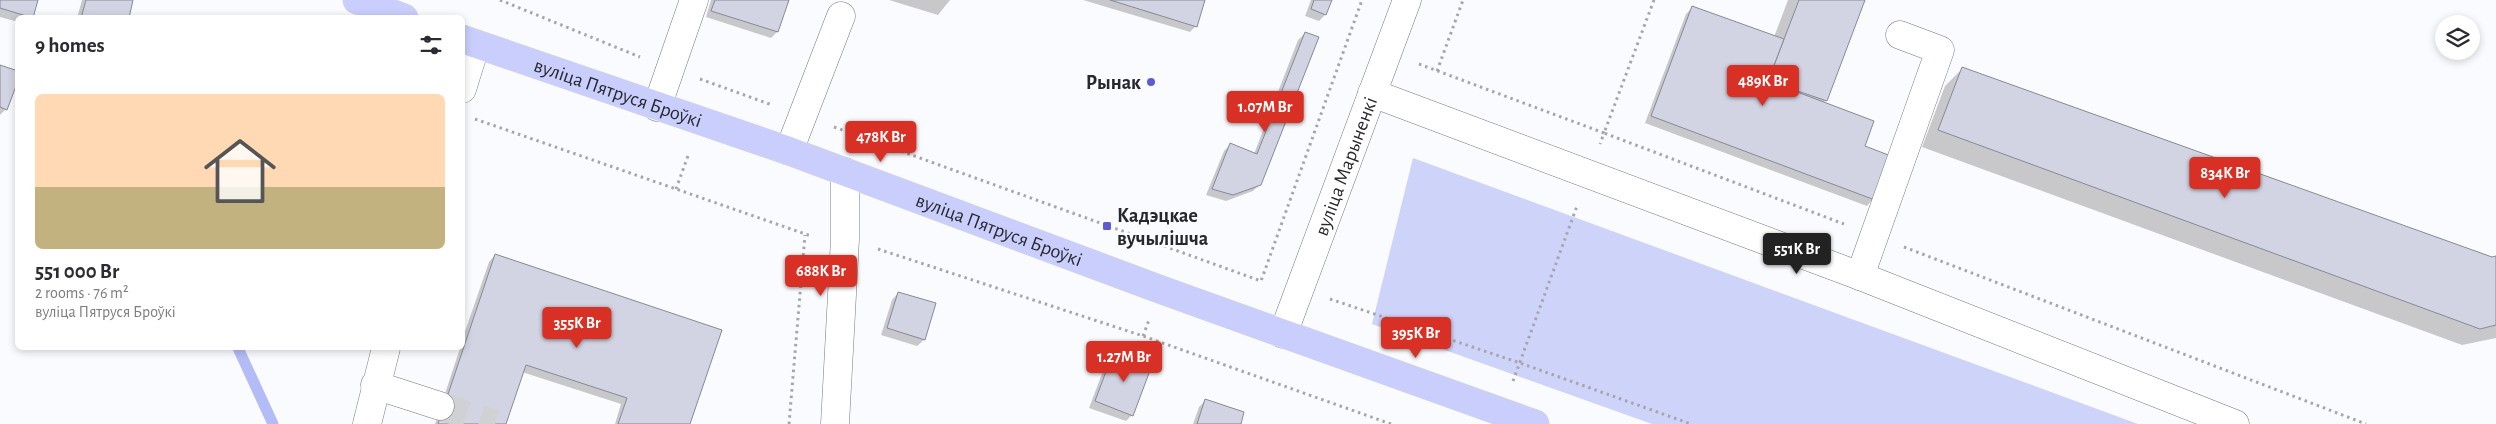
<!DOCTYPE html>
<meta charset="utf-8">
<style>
:root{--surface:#fff;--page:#f7f7f7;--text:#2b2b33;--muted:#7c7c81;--line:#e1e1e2;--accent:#d93025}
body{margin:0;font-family:"Alegreya Sans",sans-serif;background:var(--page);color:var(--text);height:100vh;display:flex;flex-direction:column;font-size:19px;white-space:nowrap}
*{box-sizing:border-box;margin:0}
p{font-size:16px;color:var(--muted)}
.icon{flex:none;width:28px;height:28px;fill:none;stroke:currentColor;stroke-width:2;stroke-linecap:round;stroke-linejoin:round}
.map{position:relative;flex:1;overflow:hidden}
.sheet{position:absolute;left:15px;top:15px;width:450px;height:335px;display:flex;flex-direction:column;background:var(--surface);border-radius:8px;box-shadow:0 2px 8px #0003}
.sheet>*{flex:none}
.controls{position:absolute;left:2435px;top:15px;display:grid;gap:10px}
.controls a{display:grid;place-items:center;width:45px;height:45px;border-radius:50%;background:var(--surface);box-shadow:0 2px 8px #0003;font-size:25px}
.price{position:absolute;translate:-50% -42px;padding:0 11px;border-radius:5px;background:var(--accent);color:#fff;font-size:16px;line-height:32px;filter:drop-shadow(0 1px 2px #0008)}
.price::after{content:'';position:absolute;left:50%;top:30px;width:15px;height:11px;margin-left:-8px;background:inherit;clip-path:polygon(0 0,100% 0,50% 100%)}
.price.on{background:#222;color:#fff}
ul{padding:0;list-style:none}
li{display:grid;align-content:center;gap:10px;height:265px;padding:0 20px}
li+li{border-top:1px solid var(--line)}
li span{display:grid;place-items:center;height:155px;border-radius:8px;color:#555}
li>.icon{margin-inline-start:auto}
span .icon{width:90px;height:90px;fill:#fffc;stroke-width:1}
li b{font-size:21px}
h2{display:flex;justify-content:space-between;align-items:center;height:60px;padding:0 20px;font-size:21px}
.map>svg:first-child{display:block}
</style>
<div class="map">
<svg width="2496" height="424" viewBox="0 0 2496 424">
<rect width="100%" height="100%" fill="#fafbfe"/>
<!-- green -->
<polygon fill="#ced3f9" points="1413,158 2138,424 1652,424 1372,324"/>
<!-- shadow -->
<g fill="#0003">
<polygon points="0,0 37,0 31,18 18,18 18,22 0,17"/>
<polygon points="82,0 132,0 127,18 77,18"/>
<polygon points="711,0 787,0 777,32 771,38 706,17"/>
<polygon points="889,0 950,0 938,15"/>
<polygon points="1083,0 1204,0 1196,26 1190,32"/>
<polygon points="1311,0 1331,0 1325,15 1319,21 1305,16"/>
<polygon points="1788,0 1864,0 1824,103 1863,147 1873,199 1867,206 1645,123 1686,14 1693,7 1774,37"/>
<polygon points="1305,33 1260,184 1253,191 1226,201 1206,195 1224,151 1230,145 1254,154 1298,40"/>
<polygon points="0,66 6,109 0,115"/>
<polygon points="1962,69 2492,259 2496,258 2496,338 2462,345 1922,147 1945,86"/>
<polygon points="495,255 689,424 615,424 621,404 522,372 505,424 435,424 460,348 462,348 462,340 489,262"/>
<polygon points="898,293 935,304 924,340 917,346 881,335 892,300"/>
<polygon points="1114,351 1132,415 1126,421 1089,408 1108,358"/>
<polygon points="1205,401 1239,424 1193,424 1199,407"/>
</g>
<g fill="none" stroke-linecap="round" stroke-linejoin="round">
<!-- stream -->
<polyline stroke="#b4bcf7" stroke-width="11" points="238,348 273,424"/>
</g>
<!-- building -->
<g fill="#d2d4e3" stroke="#878997">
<polygon points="0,0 38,0 33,18 0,8"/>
<polygon points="86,0 133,0 129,18 81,18"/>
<polygon points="715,0 789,0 778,32 711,11"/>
<polygon points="1110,0 1205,0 1197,27"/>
<polygon points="1314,0 1332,0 1326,15 1311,9"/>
<polygon points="1799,0 1865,0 1827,101 1768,81"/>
<polygon points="1692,6 1784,39 1768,81 1874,121 1865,146 1891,156 1875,200 1651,116"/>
<polygon points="1305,32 1319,37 1261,185 1233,195 1212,189 1230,143 1257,154"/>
<polygon points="0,65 18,71 18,81 7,110 0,107"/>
<polygon points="1962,67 2492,257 2496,256 2496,325 2480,329 1938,130"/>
<polygon points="495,254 722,330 690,424 618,424 627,398 526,365 506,424 438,424"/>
<polygon points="898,292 936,303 925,340 887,328"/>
<polygon points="1114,350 1152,365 1133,416 1095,401"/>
<polygon points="1205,399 1244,412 1241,424 1197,424"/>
</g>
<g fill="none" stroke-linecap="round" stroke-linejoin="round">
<!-- minor-tunnel -->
<polyline stroke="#d0d1d4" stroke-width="28" stroke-dasharray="28 14" stroke-linecap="butt" points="440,406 495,424"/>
<defs>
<g id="minor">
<polyline points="462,89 476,44"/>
<polyline points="1372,93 1860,276 2235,424"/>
<polyline points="657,107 694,0"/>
<polyline points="789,151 841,16"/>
<polyline points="1860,276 1940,50 1900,35"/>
<path id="s1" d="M1283 334 1407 0"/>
<polyline points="375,385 440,406"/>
<polyline points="367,424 386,348"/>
<polyline points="835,424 845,239 845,172"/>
</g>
<g id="major">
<polyline points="357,0 404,18"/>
<path id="s2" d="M462 39 789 151 1159 289 1535 424"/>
</g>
</defs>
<!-- minor casing -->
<use href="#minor" stroke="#767885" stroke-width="29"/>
<!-- major casing -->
<use href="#major" stroke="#d8d8d9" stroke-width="29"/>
<!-- path -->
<g stroke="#a5a6aa" stroke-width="3" stroke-dasharray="2.5 4" stroke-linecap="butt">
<polyline points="500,0 640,57"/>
<polyline points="1654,0 1604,133 1844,224"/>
<polyline points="1419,64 1604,133 1600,144"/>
<polyline points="1437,71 1463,0"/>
<polyline points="700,79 772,105"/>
<polyline points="475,119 811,236"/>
<polyline points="834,127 1261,281 1362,0"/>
<polyline points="676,189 689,153"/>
<polyline points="1904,247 2366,424"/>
<polyline points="878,249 1143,336 1391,424"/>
<polyline points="1330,299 1520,363 1691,424"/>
<polyline points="1143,336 1149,320"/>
<polyline points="1513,381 1577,206"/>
<polyline points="789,424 805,235"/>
</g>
<!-- minor -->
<use href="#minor" stroke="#fff" stroke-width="28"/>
<!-- major -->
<use href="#major" stroke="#c9cefc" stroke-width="28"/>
</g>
<!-- markers -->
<g fill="#5b5bd3" stroke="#fafbfe" stroke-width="2">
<circle cx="1151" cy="82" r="5"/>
<rect x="1102" y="221" width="10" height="10" rx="2.5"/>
</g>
<g text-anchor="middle" stroke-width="5" stroke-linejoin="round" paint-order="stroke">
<!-- poi labels -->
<g font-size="20" font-weight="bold" fill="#27282e" stroke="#fafbfe" text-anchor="end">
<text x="1141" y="89">Рынак</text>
<text x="1117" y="222" text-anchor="start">Кадэцкае<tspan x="1117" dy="23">вучылішча</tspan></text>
</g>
<!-- street labels -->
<g font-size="20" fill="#27282e" stroke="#fafbfe">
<text dy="7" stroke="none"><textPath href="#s2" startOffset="165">вуліца Пятруся Броўкі</textPath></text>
<text dy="7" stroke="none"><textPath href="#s1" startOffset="179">вуліца Марыненкі</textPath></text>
<text dy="7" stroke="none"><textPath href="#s2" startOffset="570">вуліца Пятруся Броўкі</textPath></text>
</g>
</g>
</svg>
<div class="controls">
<a><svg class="icon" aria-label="layers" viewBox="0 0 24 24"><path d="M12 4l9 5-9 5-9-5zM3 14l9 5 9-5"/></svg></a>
</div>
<b class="price" style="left:1763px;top:107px">489K Br</b>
<b class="price" style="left:1265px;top:133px">1.07M Br</b>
<b class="price" style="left:881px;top:163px">478K Br</b>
<b class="price" style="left:2225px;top:199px">834K Br</b>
<b class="price on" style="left:1797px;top:275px">551K Br</b>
<b class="price" style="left:821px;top:297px">688K Br</b>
<b class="price" style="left:577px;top:349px">355K Br</b>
<b class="price" style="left:1416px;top:359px">395K Br</b>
<b class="price" style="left:1124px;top:383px">1.27M Br</b>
<section class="sheet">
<h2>9 homes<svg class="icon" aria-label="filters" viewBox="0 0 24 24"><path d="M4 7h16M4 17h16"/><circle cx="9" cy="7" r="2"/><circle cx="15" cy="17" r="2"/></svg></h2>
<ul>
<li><span style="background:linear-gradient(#ffd9b3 60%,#c2b280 0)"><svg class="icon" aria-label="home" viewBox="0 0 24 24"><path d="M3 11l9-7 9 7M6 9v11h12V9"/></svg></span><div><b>551 000 Br</b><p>2 rooms · 76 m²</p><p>вуліца Пятруся Броўкі</p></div></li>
</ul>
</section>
</div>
